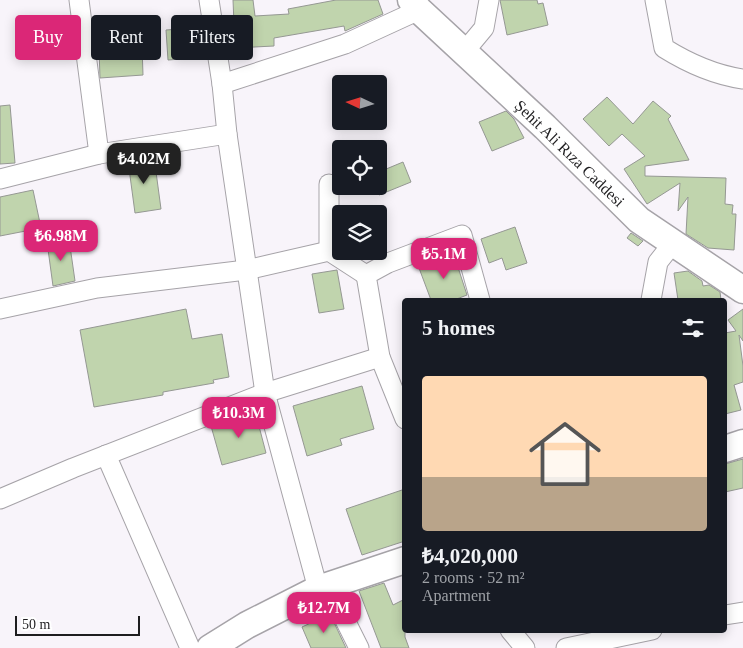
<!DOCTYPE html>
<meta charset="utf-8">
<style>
:root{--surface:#171b24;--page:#242831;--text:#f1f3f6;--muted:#9ea1a6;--line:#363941;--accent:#db2777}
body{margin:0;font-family:Georgia,serif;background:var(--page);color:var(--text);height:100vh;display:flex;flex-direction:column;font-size:19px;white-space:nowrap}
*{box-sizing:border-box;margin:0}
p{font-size:16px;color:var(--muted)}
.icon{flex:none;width:28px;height:28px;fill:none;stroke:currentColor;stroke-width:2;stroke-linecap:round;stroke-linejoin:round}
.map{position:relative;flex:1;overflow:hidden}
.drawer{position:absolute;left:402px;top:298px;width:325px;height:335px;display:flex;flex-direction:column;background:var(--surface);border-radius:5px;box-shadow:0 2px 12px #0003}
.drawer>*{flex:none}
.guide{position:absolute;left:15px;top:15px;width:312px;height:45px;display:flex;gap:10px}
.needle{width:32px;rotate:274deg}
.controls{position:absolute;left:332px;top:75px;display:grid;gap:10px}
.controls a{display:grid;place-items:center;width:55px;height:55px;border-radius:5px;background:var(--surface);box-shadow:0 2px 12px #0003;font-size:25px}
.scale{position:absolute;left:15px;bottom:12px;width:125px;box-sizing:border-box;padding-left:5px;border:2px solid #1e1d1f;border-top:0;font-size:14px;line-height:18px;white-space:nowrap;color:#1e1d1f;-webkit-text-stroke:4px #fff;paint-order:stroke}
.price{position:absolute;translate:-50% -42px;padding:0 11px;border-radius:10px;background:var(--accent);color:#fff;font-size:16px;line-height:32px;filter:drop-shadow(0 1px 2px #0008)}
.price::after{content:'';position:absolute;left:50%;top:30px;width:15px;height:11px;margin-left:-8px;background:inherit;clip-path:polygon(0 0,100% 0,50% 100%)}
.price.current{background:#222;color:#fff}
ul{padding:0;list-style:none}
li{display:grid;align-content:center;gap:10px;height:265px;padding:0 20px}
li+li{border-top:1px solid var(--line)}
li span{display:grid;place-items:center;height:155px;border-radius:5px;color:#555}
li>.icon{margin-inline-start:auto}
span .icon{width:90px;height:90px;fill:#fffc;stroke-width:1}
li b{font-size:21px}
h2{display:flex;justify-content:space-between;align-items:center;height:60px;padding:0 20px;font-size:21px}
.tag{padding:0 18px;border-radius:5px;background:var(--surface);box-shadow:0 2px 12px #0003;font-size:18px;line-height:45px}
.tag.current{background:var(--accent);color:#fff}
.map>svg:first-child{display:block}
</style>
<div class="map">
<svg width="743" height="648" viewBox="0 0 743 648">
<rect width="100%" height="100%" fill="#f8f4fa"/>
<!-- building -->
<g fill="#c0d4ad" stroke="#959893">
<polygon points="233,0 253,0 255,16 289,14 288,9 336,0 378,0 383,14 345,31 344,26 274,38 274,46 235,48"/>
<polygon points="500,0 537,0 538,4 543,3 548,25 507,35"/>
<polygon points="179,17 200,18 206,57 168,60 166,30 180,29"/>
<polygon points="142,46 143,75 100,78 99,49"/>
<polygon points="607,97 633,124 653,101 671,116 668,119 689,160 645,166 645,176 726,178 725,204 733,205 732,214 736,214 734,250 708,248 686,234 688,197 678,211 680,183 647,204 624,169 645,156 622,134 609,146 583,119"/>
<polygon points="10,105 15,163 0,164 0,106"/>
<polygon points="506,111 514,119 524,138 492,151 479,122"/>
<polygon points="154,157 161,209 135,213 128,161"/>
<polygon points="403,162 411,182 379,195 379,172"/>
<polygon points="33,190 41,228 0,236 0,197"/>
<polygon points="515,227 527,263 506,270 502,258 489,263 481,239"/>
<polygon points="631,233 643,241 638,246 627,238"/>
<polygon points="69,239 75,281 53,286 47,242"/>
<polygon points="454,255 467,295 454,300 431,300 419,268"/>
<polygon points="337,270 344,309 319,313 312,274"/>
<polygon points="688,271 702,281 703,286 709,285 720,292 721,300 678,300 674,273"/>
<polygon points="186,309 192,339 222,334 229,377 213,380 214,383 163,392 163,395 94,407 80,330"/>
<polygon points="743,309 743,341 739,335 743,366 743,382 734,385 741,410 725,414 725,333 736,331 728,320"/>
<polygon points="362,386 374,429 340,439 342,445 307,456 293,406"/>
<polygon points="255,411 266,453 222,465 211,426"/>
<polygon points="743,459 743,488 725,492 725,464"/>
<polygon points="405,489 405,541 362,555 346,509"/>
<polygon points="384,583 393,605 405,599 405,637 409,648 381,648 359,591"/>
<polygon points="330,614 346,648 311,648 302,627"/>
</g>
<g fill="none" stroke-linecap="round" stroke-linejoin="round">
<defs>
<g id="street">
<polyline points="79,0 99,154"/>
<polyline points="209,0 222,84 227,134 265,393 318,589"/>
<path d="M655 0 664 48C688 63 715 75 743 79"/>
<polyline points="464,52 484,28 489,0"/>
<polyline points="222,84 345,44 419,10"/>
<polyline points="0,179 99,154 227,134"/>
<polyline points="329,251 329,184"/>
<polyline points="651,300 658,262 673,243"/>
<polyline points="0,309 97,288 246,270 329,251 366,275"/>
<polyline points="405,419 380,357 366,275 388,263 462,235 480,300"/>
<polyline points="106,455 190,648"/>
<polyline points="0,499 73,468 265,393 380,357"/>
<polyline points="332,585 343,616 359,648"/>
<polyline points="725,615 743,612"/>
<polyline points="510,630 525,648"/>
<polyline points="566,648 652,630"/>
</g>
<g id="secondary">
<polyline points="411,0 419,10 545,127 639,220 743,290"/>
<polyline points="725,449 743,443"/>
<polyline points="210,648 247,625 318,589 405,560"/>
</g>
</defs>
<!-- street casing -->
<use href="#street" stroke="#a6a3a8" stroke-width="21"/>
<!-- secondary casing -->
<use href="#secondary" stroke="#a6a3a8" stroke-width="29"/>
<!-- street -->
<use href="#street" stroke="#fff" stroke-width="19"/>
<!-- secondary -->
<use href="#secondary" stroke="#fff" stroke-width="26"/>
</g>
<g text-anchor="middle" stroke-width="4" stroke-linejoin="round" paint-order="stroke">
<!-- street labels -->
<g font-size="16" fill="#1e1d1f" stroke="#fff">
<text transform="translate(570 153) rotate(44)" y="6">Şehit Ali Rıza Caddesi</text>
</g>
</g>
</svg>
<div class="controls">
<a><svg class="needle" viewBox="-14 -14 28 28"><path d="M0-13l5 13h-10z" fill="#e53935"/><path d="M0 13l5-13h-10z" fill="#9ea1a6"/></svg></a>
<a><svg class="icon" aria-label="locate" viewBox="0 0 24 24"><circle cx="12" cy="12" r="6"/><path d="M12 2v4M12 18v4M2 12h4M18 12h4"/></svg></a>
<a><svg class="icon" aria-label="layers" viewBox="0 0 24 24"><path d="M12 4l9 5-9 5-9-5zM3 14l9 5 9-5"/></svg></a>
</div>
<div class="scale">50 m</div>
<b class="price current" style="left:144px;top:185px">₺4.02M</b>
<b class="price" style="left:61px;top:262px">₺6.98M</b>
<b class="price" style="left:444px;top:280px">₺5.1M</b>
<b class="price" style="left:239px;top:439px">₺10.3M</b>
<b class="price" style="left:324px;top:634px">₺12.7M</b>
<div class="guide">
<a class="tag current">Buy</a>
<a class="tag">Rent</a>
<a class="tag">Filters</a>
</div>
<section class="drawer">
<h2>5 homes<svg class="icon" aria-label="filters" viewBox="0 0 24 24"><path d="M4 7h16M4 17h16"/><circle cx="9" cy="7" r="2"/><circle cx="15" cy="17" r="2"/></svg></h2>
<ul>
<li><span style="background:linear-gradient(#ffd9b3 65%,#b9a48a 0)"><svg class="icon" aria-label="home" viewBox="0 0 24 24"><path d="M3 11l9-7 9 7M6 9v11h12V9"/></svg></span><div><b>₺4,020,000</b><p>2 rooms · 52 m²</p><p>Apartment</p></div></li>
</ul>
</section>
</div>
